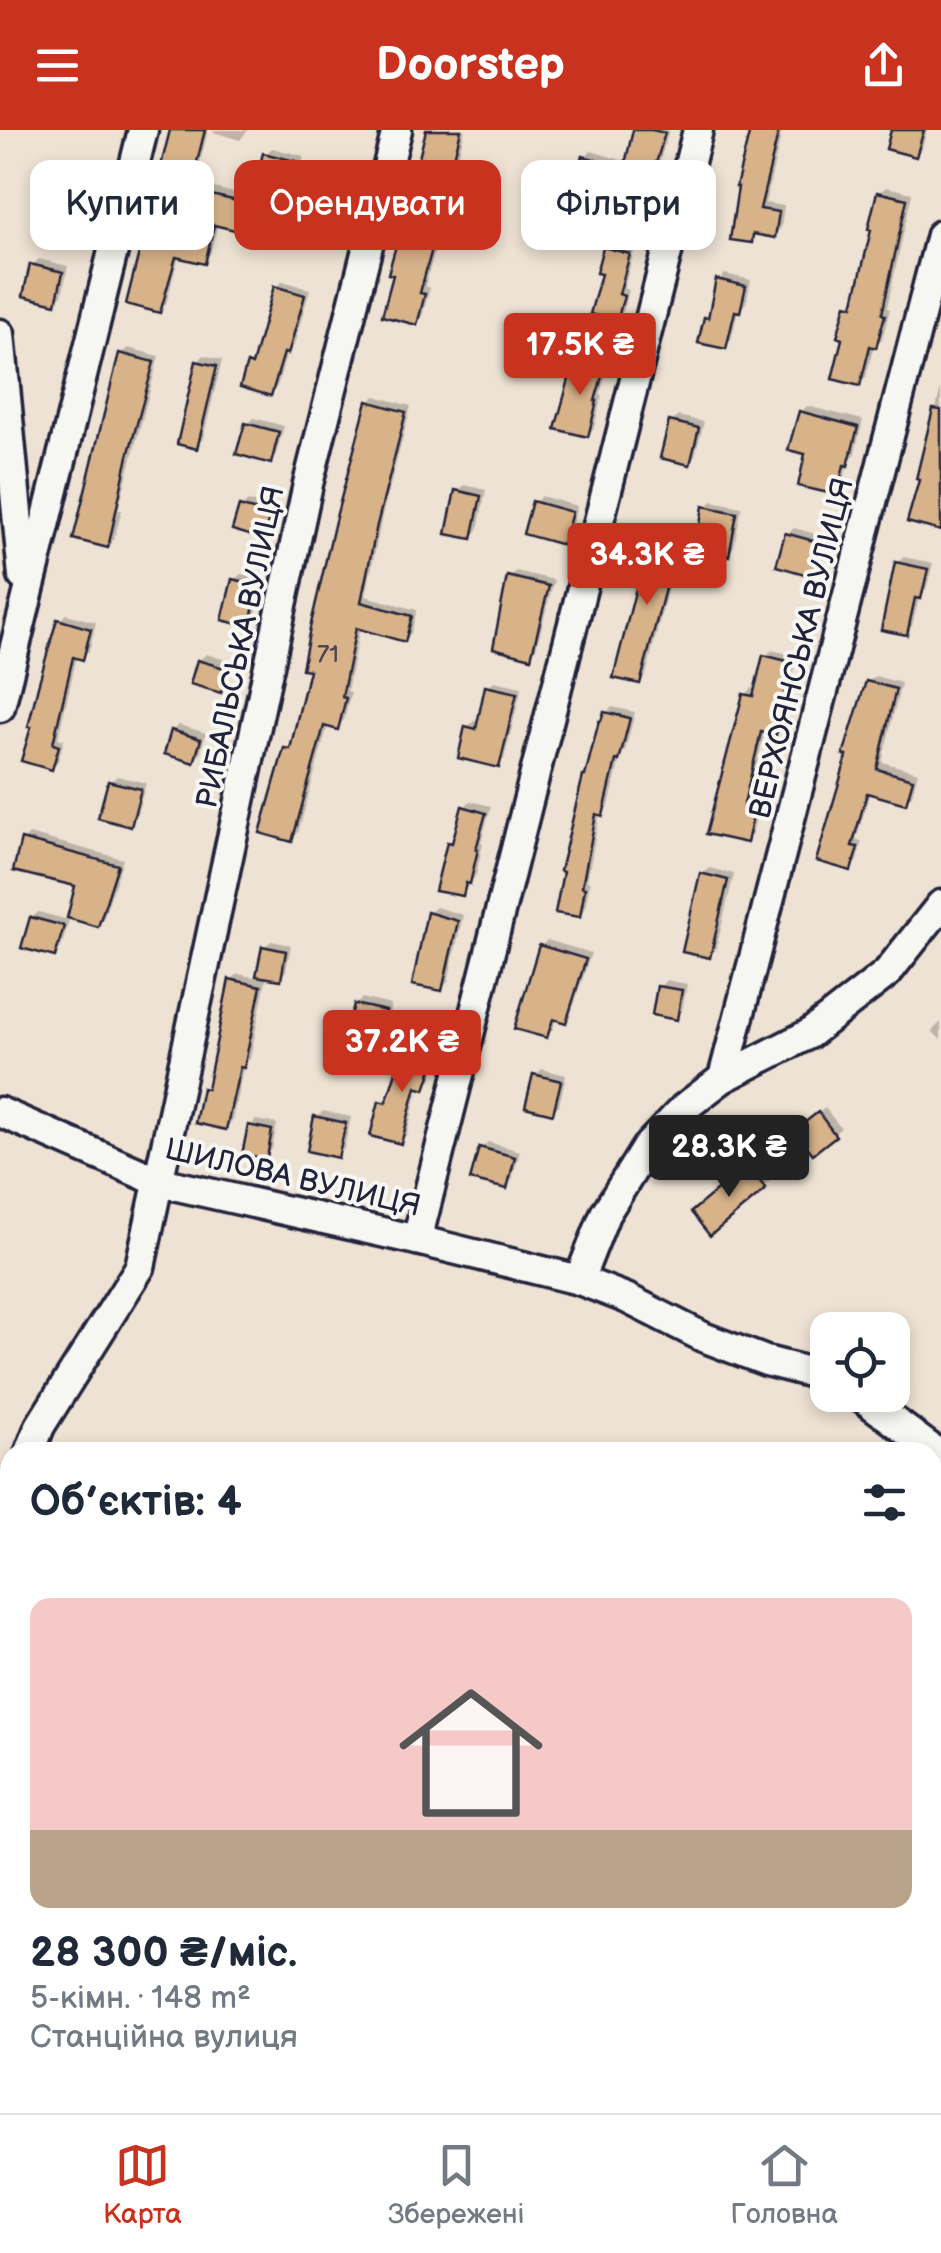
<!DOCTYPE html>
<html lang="uk">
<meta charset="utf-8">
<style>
:root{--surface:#fff;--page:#f6f6f7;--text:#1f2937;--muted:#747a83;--line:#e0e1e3;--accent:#c8321e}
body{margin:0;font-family:"Balsamiq Sans",sans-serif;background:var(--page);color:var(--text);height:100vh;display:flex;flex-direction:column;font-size:38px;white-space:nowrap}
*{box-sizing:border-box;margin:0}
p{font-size:32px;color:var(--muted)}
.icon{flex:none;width:55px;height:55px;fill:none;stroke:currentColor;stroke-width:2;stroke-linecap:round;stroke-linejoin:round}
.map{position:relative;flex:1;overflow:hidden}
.details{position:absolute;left:0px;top:1312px;width:942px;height:672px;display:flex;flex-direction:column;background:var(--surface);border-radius:30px 30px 0 0;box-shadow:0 5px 15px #0003}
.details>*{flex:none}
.top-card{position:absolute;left:30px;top:30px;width:882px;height:90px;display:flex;gap:20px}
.controls{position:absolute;left:810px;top:1182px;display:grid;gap:20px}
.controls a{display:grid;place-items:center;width:100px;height:100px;border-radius:20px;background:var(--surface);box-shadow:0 5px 15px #0003;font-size:50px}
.price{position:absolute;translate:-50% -85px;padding:0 22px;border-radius:10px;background:var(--accent);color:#fff;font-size:32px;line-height:65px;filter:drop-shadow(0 2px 5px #0008)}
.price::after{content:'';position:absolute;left:50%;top:60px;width:30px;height:22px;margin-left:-15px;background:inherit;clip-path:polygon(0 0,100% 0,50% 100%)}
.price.selected{background:#222;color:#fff}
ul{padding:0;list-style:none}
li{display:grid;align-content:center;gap:20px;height:530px;padding:0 30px}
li+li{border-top:2px solid var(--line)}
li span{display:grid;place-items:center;height:310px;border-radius:20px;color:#555}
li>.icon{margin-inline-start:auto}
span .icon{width:180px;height:180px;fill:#fffc;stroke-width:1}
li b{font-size:42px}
h2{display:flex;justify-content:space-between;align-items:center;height:120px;padding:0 30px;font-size:42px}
.chip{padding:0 35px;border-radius:20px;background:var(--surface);box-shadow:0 5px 15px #0003;font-size:35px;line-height:90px}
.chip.selected{background:var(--accent);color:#fff}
header{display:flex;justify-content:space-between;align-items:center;height:130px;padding:0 30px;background:var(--accent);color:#fff;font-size:45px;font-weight:800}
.tab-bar{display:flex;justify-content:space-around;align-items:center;height:140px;border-top:2px solid var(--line);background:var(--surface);font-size:28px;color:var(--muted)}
.tab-bar a{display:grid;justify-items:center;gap:5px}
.tab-bar .selected{color:var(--accent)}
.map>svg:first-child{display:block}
</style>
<header><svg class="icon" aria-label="menu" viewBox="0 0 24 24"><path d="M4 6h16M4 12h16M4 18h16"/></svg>Doorstep<svg class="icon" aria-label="share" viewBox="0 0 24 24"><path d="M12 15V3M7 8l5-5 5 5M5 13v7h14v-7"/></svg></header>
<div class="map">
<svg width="941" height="1983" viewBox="0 0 941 1983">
<defs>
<pattern id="water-ripples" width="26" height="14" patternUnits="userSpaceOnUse" patternTransform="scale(2.5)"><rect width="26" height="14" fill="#8bd6eb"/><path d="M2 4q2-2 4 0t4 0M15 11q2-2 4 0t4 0" fill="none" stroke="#78b7ca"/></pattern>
</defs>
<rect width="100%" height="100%" fill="#ede2d3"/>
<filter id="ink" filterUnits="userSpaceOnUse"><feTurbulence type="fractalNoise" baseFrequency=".01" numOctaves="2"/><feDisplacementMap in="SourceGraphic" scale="20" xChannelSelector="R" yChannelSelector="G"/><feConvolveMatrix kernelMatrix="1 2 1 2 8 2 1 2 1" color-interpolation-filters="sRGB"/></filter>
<g filter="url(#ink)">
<!-- water -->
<polygon fill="url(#water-ripples)" stroke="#618ea5" stroke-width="2.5" points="445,1975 676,1975 672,1983 433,1983"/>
<!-- shadow -->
<g fill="#0003">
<polygon points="173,0 208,0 195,53 254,68 265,25 272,18 304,26 296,59 337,69 330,97 323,104 271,91 270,98 263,104 218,94 210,124 204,131 179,125 166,174 160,180"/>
<polygon points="214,0 248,0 240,10 213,2"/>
<polygon points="429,0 465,0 448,66 453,68 445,100 439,106 425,156 430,158 422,186 416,193 397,143 399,113 406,107 427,28"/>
<polygon points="636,0 669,0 651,61 644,67 585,28 591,21 628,32"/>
<polygon points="753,0 787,0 782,2 765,73 784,76 781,98 774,105 759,102 751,110"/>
<polygon points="894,0 927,0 922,18 916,25"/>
<polygon points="65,43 95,50 88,80 81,86 59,50"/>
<polygon points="886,57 912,63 887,178 890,179 882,209 874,215 866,247 860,253 848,176 855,169 857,170 879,63"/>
<polygon points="612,112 635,118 624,158 629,160 623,182 616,189 604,142 605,118"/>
<polygon points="39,129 68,136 62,165 55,172 32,135"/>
<polygon points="725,144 751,150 746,173 738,181 731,210 725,217 706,189 711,183 718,151"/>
<polygon points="283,151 310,159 294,215 287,222 277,257 270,263 249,234 257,227 276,157"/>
<polygon points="128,218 159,226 118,380 122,380 114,409 107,415 121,224"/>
<polygon points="583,222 610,230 609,235 579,226"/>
<polygon points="204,225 222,230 203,309 196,316 198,232"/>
<polygon points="577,228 577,231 607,240 600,265 602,265 594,298 588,304 558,297"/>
<polygon points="941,258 941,399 922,348 919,347"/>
<polygon points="375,266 411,276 382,386 366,466 417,480 411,503 405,509 360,497 347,561 351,562 344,590 337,597 328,595 298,703 291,709 286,619 294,611 369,273"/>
<polygon points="807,276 863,290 854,326 848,331 843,356 836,362 808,323 801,282"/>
<polygon points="678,286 704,292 695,326 689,333 671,293"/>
<polygon points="254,288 284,296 276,324 270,331 247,294"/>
<polygon points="464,355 486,360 478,400 471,407 458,362"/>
<polygon points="541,366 577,376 569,406 562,412 535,373"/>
<polygon points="248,371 275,379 269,400 262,406 241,377"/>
<polygon points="712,371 742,377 734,416 728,423 706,378"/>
<polygon points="794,398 830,408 821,438 815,444 787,405"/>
<polygon points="656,405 692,416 684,445 678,452 670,450 646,545 640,552 650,412"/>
<polygon points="903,427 933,433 926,460 919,468 912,496 906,503 897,433"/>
<polygon points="516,441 554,450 536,518 530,525 510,448"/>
<polygon points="241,444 264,449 255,488 248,494 234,450"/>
<polygon points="66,484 96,492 89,521 82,527 77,526 58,608 64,610 58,631 51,637 59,491"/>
<polygon points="772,520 797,526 781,596 775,602 765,600 748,672 759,675 752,704 746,710 709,702 745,565 752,558 757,560 765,526"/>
<polygon points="206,524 232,532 226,554 220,560 199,531"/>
<polygon points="875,546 901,553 882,632 918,642 912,665 905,671 870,662 856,710 862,711 857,731 850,738 819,729 868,552"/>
<polygon points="494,551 522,557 504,629 498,635 467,597 474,591 480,592 487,558"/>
<polygon points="612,577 635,582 625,621 621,625 609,676 600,682 587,751 590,752 585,778 579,785 558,781 606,583"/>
<polygon points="179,595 206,603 200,624 194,631 173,601"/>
<polygon points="117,646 146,653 136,687 130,694 110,652"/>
<polygon points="470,671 491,676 481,712 483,713 476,745 462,764 449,713 456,706 464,678"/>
<polygon points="29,704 123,729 104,787 97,794 78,754 23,711"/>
<polygon points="709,738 734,744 716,819 710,826 703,744"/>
<polygon points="436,777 463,785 448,852 441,859 429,783"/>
<polygon points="38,782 69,790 61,818 55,825 32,788"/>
<polygon points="547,810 591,823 571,884 565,890 556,887 553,899 546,906 541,817"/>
<polygon points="271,811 291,815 286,841 280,847 267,845 250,929 244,934 232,991 226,997 205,959 210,953 231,850 238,844 258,848 264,817"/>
<polygon points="666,850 687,854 682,881 676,887 660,857"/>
<polygon points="362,868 391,875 386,900 379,907 356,875"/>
<polygon points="941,892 941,910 932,901"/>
<polygon points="413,912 441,921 431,950 425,957 419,955 407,1005 400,1011 381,973 388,966 391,967 406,918"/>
<polygon points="542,939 566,945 559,975 552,982 535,946"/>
<polygon points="825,978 841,998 813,1021 804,994"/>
<polygon points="323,981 351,987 344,1019 337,1025 317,987"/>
<polygon points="256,990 277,994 272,1019 266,1025 250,997"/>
<polygon points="488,1012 520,1021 512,1050 506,1057 481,1018"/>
<polygon points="755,1030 771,1050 710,1102 733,1047"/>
</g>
<!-- building -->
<g fill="#d8b38a" stroke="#22223b" stroke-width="2.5">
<polygon points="170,0 205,0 190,60 250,74 263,23 299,32 291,65 332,75 324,107 267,93 264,107 214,95 205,134 176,127 160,183 126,174"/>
<polygon points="426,0 461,0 443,72 448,74 439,110 435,108 420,163 425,164 417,195 382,186 393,145 388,144 397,112 403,114 424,29 419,28"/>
<polygon points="633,0 652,0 665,3 645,70 575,50 583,26 624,38"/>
<polygon points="750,0 779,0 760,79 779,82 775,108 753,104 752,113 730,110 738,57 736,57"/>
<polygon points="891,0 924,0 916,27 886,19"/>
<polygon points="56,49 90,56 82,89 49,81"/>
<polygon points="877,62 907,69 882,184 885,185 876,218 870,216 860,256 832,249 842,209 837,207 846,174 853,176 871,100 868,99"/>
<polygon points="603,117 630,124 619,164 624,166 617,191 590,184 601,144 596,143"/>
<polygon points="30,134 63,142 56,174 23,166"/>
<polygon points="716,149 746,156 740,182 735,181 726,219 698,213 704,187 708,188"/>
<polygon points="274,156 305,165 288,224 284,223 271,266 240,257 247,233 252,235"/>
<polygon points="119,223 154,232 128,326 108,418 73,409"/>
<polygon points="575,228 605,236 595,271 597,271 588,307 555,299"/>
<polygon points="196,231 217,236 197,319 177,314"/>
<polygon points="367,271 406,282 377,395 361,472 412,486 405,512 356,498 342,567 346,568 338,600 324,596 292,712 260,703 284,618 290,619 309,540 302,539 310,498 335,391"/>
<polygon points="933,279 941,280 941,401 907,392 919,350 916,349"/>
<polygon points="799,281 858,297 848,336 844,335 837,365 798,356 805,324 788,320"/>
<polygon points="669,291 699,298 690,335 660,328"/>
<polygon points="245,293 279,302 271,334 236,324"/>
<polygon points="455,360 481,366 472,409 446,404"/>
<polygon points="532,371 572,382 563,415 523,404"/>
<polygon points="239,376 270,385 263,409 232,400"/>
<polygon points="703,376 737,383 729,426 696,419"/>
<polygon points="785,403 825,414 815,447 776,436"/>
<polygon points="648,411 687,422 678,454 667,451 640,554 613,548"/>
<polygon points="895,432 928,439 921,469 915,468 907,505 881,500"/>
<polygon points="507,446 549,456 531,528 493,518"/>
<polygon points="232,449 259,455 249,497 222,490"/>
<polygon points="57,489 91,499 83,530 73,527 53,614 59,616 52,640 21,631 31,597 28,597 38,556"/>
<polygon points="763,525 791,532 776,605 761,602 743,678 754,681 747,713 706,704 743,564 753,566"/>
<polygon points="197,530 228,539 221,563 190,554"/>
<polygon points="866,551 896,559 877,639 913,649 906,674 867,663 852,716 858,717 851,741 816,731 847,626 843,625"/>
<polygon points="485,556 517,563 499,638 458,628 465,596 476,599"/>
<polygon points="604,582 630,588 619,631 616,630 603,686 596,684 582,757 585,758 580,787 555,783 563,742 560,741 583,646 585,646 599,591 601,591"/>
<polygon points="171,600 201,609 194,633 164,624"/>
<polygon points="108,651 141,659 131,697 98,688"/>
<polygon points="462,676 486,683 476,719 478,719 470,754 466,753 463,766 435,761 447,712 452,713"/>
<polygon points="21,709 118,735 98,797 67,788 75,756 13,741"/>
<polygon points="700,743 728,750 710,828 682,822"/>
<polygon points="427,782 458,791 442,861 412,855"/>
<polygon points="30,787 64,796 55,827 21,818"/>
<polygon points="539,815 586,829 566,893 553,889 547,908 514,899"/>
<polygon points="262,816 286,821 281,850 256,846"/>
<polygon points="229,849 261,856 244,938 240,937 226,1000 195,993 202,958 207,959"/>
<polygon points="657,856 682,860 677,890 652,885"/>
<polygon points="354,874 386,881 380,910 347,902"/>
<polygon points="404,917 436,927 425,960 416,957 401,1014 370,1006 379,971 386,973"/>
<polygon points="533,944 561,951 553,984 525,977"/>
<polygon points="818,982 836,1006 813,1024 794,1001"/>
<polygon points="314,986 346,993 338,1028 307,1021"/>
<polygon points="248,995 272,1000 267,1028 242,1025"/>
<polygon points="479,1017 515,1027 507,1059 470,1050"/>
<polygon points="747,1035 766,1059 710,1106 691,1082"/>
</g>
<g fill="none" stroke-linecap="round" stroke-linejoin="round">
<defs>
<g id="street">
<polyline points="0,204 23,446"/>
<polyline points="0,577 143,0"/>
<polyline points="723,948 941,105"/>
<polyline points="0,982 160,1052 417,1110 579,1150 626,1168 703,1207 766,1231 828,1247"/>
<polyline points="417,1110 698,0"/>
<polyline points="579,1150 605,1084 646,1018 684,978 723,948 809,904 887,843 941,775"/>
<polyline points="859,1265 941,1326"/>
<polyline points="30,1322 40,1296 140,1137 308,354 397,0"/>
<polyline points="0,1404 10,1377"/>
<polyline points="227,1983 230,1975"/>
</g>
</defs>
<!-- street casing -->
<use href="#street" stroke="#22223b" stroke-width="35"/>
<!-- street -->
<use href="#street" stroke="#f6f6f2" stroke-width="28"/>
</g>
</g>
<g text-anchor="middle" stroke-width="8" stroke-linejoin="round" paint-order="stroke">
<!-- number labels -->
<g font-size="25" fill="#50464f">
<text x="328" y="532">71</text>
</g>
<!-- street labels -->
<g font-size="30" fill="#22223b" stroke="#f6f6f2">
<text transform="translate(240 517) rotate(-78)" y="10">РИБАЛЬСЬКА ВУЛИЦЯ</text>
<text transform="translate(801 518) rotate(-76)" y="10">ВЕРХОЯНСЬКА ВУЛИЦЯ</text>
<text transform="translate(293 1047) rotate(13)" y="10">ШИЛОВА ВУЛИЦЯ</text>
</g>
</g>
</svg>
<div class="controls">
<a><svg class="icon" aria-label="locate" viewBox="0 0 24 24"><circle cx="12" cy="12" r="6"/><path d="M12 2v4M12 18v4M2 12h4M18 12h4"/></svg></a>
</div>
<b class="price" style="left:580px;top:268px">17.5K ₴</b>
<b class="price" style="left:647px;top:478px">34.3K ₴</b>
<b class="price" style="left:402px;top:965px">37.2K ₴</b>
<b class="price selected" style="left:729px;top:1070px">28.3K ₴</b>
<div class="top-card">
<a class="chip">Купити</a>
<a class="chip selected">Орендувати</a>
<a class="chip">Фільтри</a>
</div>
<section class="details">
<h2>Об’єктів: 4<svg class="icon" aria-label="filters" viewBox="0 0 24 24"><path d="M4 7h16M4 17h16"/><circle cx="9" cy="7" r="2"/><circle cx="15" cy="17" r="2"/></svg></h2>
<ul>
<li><span style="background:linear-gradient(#f6c9c9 75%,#b9a48a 0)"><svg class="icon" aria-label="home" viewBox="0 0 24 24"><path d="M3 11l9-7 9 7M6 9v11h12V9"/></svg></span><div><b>28 300 ₴/міс.</b><p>5-кімн. · 148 m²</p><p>Станційна вулиця</p></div></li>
</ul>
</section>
</div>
<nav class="tab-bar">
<a class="selected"><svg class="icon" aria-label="map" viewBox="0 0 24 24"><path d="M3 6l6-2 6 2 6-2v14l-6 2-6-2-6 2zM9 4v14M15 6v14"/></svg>Карта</a>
<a><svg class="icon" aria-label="saved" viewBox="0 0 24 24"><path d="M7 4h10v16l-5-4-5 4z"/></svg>Збережені</a>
<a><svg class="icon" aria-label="home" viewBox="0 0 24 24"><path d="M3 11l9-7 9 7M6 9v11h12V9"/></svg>Головна</a>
</nav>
